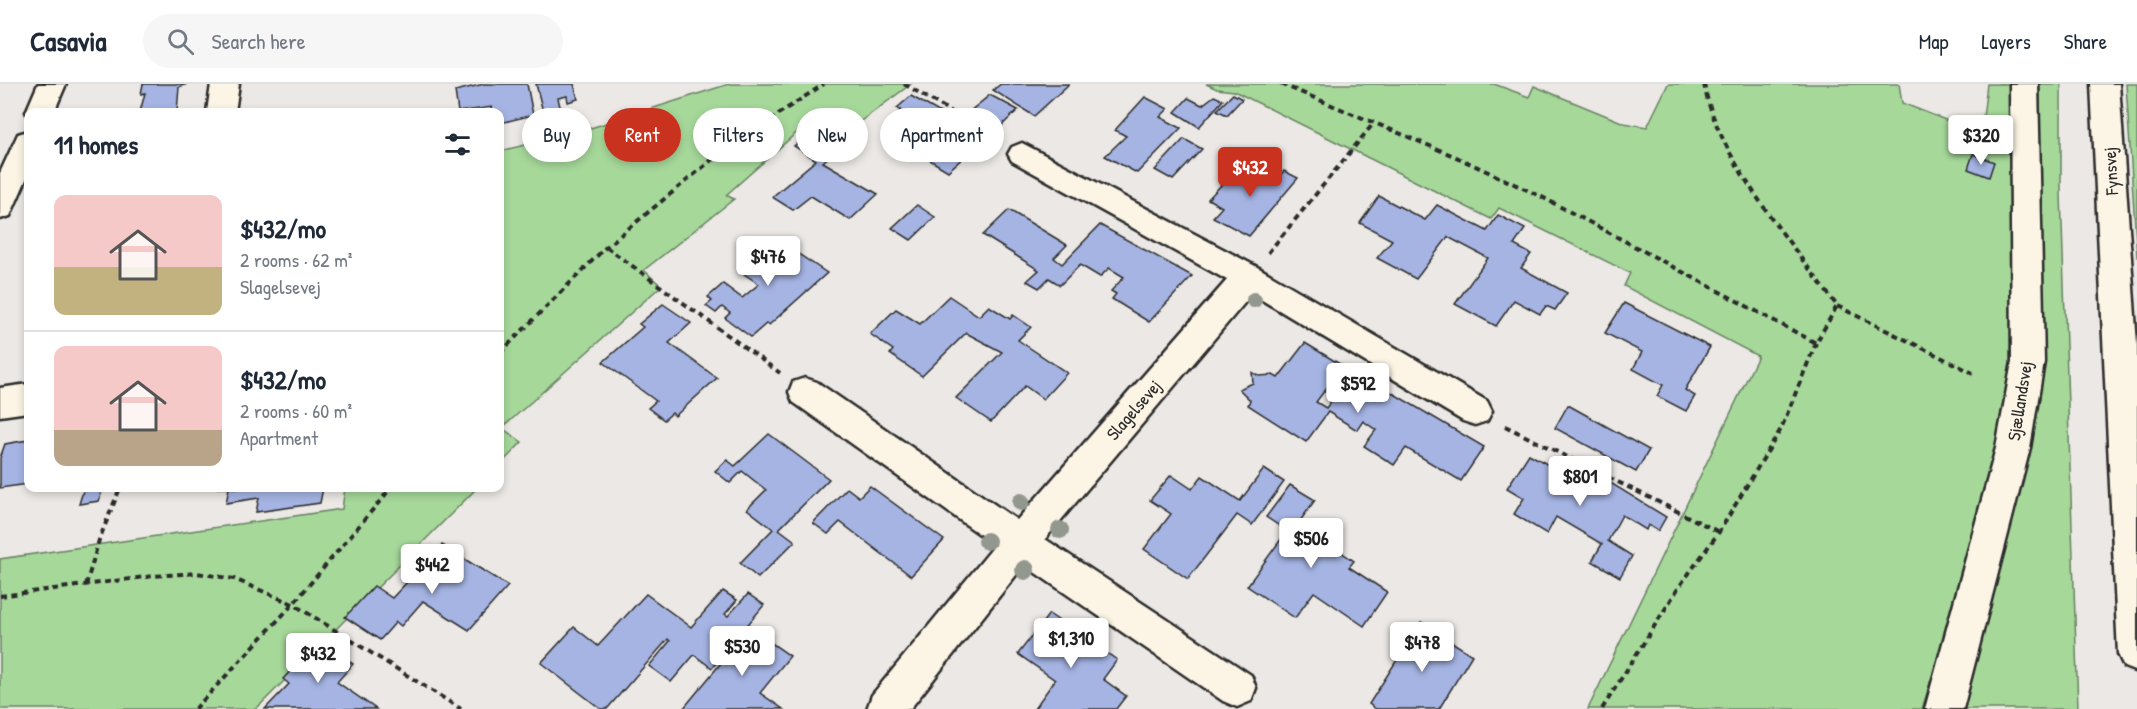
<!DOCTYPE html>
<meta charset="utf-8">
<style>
:root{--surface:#fff;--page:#f6f6f7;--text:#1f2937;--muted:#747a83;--line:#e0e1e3;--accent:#c8321e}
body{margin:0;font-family:"Patrick Hand",sans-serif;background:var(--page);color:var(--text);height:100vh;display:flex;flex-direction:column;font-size:22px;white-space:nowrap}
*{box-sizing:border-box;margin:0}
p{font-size:20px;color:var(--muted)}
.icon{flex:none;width:33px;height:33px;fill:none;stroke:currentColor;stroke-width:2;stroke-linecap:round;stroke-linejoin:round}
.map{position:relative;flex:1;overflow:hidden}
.details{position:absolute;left:24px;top:24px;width:480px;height:384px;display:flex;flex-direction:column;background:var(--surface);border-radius:12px;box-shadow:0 3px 9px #0003}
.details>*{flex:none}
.top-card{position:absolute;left:522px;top:24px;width:570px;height:54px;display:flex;gap:12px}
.price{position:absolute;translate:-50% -51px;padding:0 14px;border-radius:6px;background:#fff;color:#222;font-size:20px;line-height:39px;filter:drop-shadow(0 2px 3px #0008)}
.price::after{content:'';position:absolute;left:50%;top:36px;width:18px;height:14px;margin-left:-9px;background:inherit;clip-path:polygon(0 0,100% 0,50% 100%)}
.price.active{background:var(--accent);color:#fff}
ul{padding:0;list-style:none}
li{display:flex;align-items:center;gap:18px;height:150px;padding:0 30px}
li+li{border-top:2px solid var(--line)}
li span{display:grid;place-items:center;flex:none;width:168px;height:120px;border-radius:12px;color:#555}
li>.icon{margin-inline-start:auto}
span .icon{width:72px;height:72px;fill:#fffc;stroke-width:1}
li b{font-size:26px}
h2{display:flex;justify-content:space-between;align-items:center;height:72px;padding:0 30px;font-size:26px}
.tag{padding:0 21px;border-radius:27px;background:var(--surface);box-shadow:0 3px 9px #0003;font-size:21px;line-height:54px}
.tag.active{background:var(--accent);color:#fff}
header{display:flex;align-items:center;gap:36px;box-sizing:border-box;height:84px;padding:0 30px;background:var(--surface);border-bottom:2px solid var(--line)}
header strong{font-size:28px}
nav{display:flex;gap:33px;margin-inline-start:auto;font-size:21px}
.search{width:420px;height:54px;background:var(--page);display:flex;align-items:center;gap:15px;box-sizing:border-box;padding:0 21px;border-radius:33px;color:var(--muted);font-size:22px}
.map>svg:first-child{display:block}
</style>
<header>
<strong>Casavia</strong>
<div class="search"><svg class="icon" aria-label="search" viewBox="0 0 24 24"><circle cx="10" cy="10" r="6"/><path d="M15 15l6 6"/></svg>Search here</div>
<nav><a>Map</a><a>Layers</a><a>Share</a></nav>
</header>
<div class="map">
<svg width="2137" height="625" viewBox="0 0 2137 625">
<rect width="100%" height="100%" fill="#ebe8e5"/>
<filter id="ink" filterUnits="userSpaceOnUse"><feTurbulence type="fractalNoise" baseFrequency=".0167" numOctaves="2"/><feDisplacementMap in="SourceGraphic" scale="12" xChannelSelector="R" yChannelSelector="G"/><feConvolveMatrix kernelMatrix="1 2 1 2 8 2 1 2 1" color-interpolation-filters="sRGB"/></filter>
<g filter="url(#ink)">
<!-- green -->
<g fill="#a6d89a" stroke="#688262" stroke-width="1.5">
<polygon points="729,0 911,0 831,59 802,44 726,111 734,115 644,186 661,202 502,344 522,358 500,381 500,67 575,49"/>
<path d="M1206 0H1494L1529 13 1534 2 1624 39 1647 43 1668 0H1899L1902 19 1981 50 1987 0H2015L2010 281C1995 398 1956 512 1922 625H1588L1758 272 1624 202 1630 189 1499 124 1491 135 1234 7 1217 5Z"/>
<polygon points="2040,0 2061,0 2061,110 2078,625 1960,625 2007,441 2040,87"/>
<polygon points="2126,0 2137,0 2137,174"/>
<polygon points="345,404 477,404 256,625 0,625 0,475 342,425"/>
</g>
<!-- building -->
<g fill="#a5b4e3" stroke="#2b2b2b" stroke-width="1.5">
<polygon points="143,0 187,0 179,3 177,28 140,28 145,9 141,10"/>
<polygon points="484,0 527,0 533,31 500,39 500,28 493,28 492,23 458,28 455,7"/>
<polygon points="536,0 574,0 578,15 568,18 567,12 558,14 565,43 548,48"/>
<polygon points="1001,0 1069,0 1034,32 993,6"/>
<polygon points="1233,10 1242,15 1227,31 1217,26"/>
<polygon points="990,11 1018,26 998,45 969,28"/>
<polygon points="911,12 946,32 935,41 974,64 948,87 900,58 912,47 891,35 901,26 897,24"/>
<polygon points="1214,12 1223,16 1199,43 1175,28 1188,14 1202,21"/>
<polygon points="1145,13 1168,25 1160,33 1181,44 1137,89 1105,72 1126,52 1115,46"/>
<polygon points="806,52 833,69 823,78 878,110 850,136 811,112 793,126 772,113 816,76 794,62"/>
<polygon points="1184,55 1202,65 1173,96 1155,86"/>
<polygon points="1973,70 1994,78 1989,93 1968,85"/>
<polygon points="1246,81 1277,95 1284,87 1298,94 1249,152 1213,133 1222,123 1208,115 1225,97 1230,99"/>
<polygon points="1379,112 1425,136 1437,121 1487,147 1498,131 1525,145 1514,161 1531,170 1521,184 1567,209 1555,226 1546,222 1540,230 1514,216 1496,242 1455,220 1488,174 1448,153 1416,195 1377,174 1392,156 1360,139"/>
<polygon points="917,121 935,133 911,156 892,144"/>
<polygon points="1009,126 1067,161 1054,174 1062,180 1100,141 1192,192 1149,238 1112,215 1116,210 1111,207 1124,193 1109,184 1100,193 1080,181 1060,201 1049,194 1039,204 1027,197 1039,186 983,151"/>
<polygon points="776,155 827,189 769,241 767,239 751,253 725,234 730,229 722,223 716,229 706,222 712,217 708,213 723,200 742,214 759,200 738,186 761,167 765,157 772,158"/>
<polygon points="949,212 979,232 989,222 1010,235 1013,231 1031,243 1018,256 1067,289 1043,315 1025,302 991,338 956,314 1002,268 966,249 922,292 890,270 893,266 870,250 896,225 920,240"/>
<polygon points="1624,219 1710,263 1685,306 1695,312 1686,327 1657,312 1663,301 1633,285 1642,268 1605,249"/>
<polygon points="663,220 691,239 669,259 717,294 675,332 672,329 664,336 648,324 656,317 603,278 643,243 639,240"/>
<polygon points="1305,259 1343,282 1316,318 1326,324 1347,297 1376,315 1384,304 1484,363 1461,397 1406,364 1394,381 1364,362 1376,346 1363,337 1357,346 1328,328 1306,358 1248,321 1250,316 1239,305 1253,299 1252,288 1259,292 1273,291 1278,294"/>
<polygon points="1568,321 1649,366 1636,388 1555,344"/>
<polygon points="769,350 829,395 779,445 795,457 758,494 740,479 773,445 747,425 766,406 742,387 730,399 715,387 727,376 735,382"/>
<polygon points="28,356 28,400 0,404 0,374 5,360"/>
<polygon points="1529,370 1575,396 1583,382 1666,433 1658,447 1648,441 1646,446 1622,431 1608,457 1632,472 1620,493 1592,477 1602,460 1556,433 1547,450 1514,430 1524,414 1507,404"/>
<polygon points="1264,385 1284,398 1252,441 1237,431 1188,495 1144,465 1171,430 1150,416 1171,391 1192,405 1202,392 1240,417"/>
<polygon points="1290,401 1315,416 1295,444 1335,470 1338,466 1354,477 1349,483 1387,508 1364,542 1314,508 1295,534 1247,502 1287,447 1266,433"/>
<polygon points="870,402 944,456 911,492 840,438 828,450 813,439 847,404 859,413"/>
<polygon points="84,404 103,404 99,417 79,420"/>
<polygon points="217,404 323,404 320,419 256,428 259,414 226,419 229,404"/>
<polygon points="442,461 508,502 469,546 423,517 401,542 396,538 380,556 345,533 374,502 392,514"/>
<polygon points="723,507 737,516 725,530 728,532 748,510 764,521 712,584 694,571 671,598 649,582 670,557 668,555 607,625 601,625 541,579 574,543 598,562 646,510 691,543"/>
<polygon points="1049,530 1117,576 1103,595 1126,612 1116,625 1034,625 1055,596 1018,570"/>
<polygon points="1421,538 1472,571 1439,625 1376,625 1369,620"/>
<polygon points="750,544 790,572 760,609 783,625 683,625"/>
<polygon points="319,557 353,580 337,598 376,625 265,625 289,600 283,595"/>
</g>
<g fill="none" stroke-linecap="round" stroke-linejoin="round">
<defs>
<g id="street">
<polygon points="38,0 66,0 54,28 28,28 28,32 26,28"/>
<polygon points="211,0 239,0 235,28 207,28"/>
<polygon points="2010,0 2038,0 2044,278 2030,364 1963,625 1925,625 1996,364 2012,278"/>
<polygon points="28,47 28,91 10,132 0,135 0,89 18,50"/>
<polygon points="1022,59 1259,184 1487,317 1492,327 1487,337 1475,341 1463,337 1252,210 1045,455 1251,591 1256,604 1251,617 1237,623 1223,617 1024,481 910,625 867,625 872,611 995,461 793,318 789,308 793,298 805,294 817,298 1017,436 1227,196 1012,77 1008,70 1012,63"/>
<polygon points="28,300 28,328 0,332 0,304"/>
</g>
<polygon id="secondary" points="2091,0 2119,0 2137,261 2137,588 2124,583 2118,570"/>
</defs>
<!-- street casing -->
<use href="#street" stroke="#2b2b2b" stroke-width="5"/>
<!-- secondary casing -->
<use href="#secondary" stroke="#2b2b2b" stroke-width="5"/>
<!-- path -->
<g stroke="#2b2b2b" stroke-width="4" stroke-dasharray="6 4.5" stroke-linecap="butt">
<polyline points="904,0 996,54"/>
<path d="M1281 0 1454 72 1542 113 1816 259 1837 222C1793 161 1717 74 1704 0"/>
<polyline points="606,163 780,289"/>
<polyline points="1268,169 1373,40"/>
<polyline points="1837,222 1973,289"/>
<polyline points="500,269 606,163 725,65 824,0"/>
<polyline points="1505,342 1719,448"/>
<polyline points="86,501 99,456 120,404"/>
<polyline points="0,512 153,492 197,489 234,495 293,520 461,625"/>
<polyline points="195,625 293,520 391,404"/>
<polyline points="1602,625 1679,503 1719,448 1781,345 1816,259"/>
</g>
<!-- street -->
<use href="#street" fill="#fcf5e5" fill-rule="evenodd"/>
<!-- secondary -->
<use href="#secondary" fill="#fcf5e5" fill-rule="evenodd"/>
</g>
<!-- trees -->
<g fill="#92988e">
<circle cx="1254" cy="216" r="8"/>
<circle cx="1021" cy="418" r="9"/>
<circle cx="1060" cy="446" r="9"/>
<circle cx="987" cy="457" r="9"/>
<circle cx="1025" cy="486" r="10"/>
</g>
</g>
<g text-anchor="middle" stroke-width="4.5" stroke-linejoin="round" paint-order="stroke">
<!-- street labels -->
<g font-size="18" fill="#2b2b2b" stroke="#fcf5e5">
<text transform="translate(2111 87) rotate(-93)" y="6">Fynsvej</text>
<text transform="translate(2020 317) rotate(-81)" y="6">Sjællandsvej</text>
<text transform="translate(1134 326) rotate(-49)" y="6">Slagelsevej</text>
</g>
</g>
</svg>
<b class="price" style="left:1981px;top:82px">$320</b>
<b class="price active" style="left:1250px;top:114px">$432</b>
<b class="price" style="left:768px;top:203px">$476</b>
<b class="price" style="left:1358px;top:330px">$592</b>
<b class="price" style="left:1580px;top:423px">$801</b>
<b class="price" style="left:1311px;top:485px">$506</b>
<b class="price" style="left:432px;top:511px">$442</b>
<b class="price" style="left:1071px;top:585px">$1,310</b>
<b class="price" style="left:1422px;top:589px">$478</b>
<b class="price" style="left:742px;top:593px">$530</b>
<b class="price" style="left:318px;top:600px">$432</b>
<div class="top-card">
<a class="tag">Buy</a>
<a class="tag active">Rent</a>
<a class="tag">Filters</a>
<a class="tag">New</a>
<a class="tag">Apartment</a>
</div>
<section class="details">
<h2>11 homes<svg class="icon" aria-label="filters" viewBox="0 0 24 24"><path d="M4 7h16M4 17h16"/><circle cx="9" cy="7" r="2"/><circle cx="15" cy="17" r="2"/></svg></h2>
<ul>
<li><span style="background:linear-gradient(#f6c9c9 60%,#c2b280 0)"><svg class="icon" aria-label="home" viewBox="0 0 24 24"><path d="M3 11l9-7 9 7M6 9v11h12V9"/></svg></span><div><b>$432/mo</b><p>2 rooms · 62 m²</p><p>Slagelsevej</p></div></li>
<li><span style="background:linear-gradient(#f6c9c9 70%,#b9a48a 0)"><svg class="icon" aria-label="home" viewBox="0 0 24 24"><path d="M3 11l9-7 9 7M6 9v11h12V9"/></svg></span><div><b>$432/mo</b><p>2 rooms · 60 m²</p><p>Apartment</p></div></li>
</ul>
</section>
</div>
